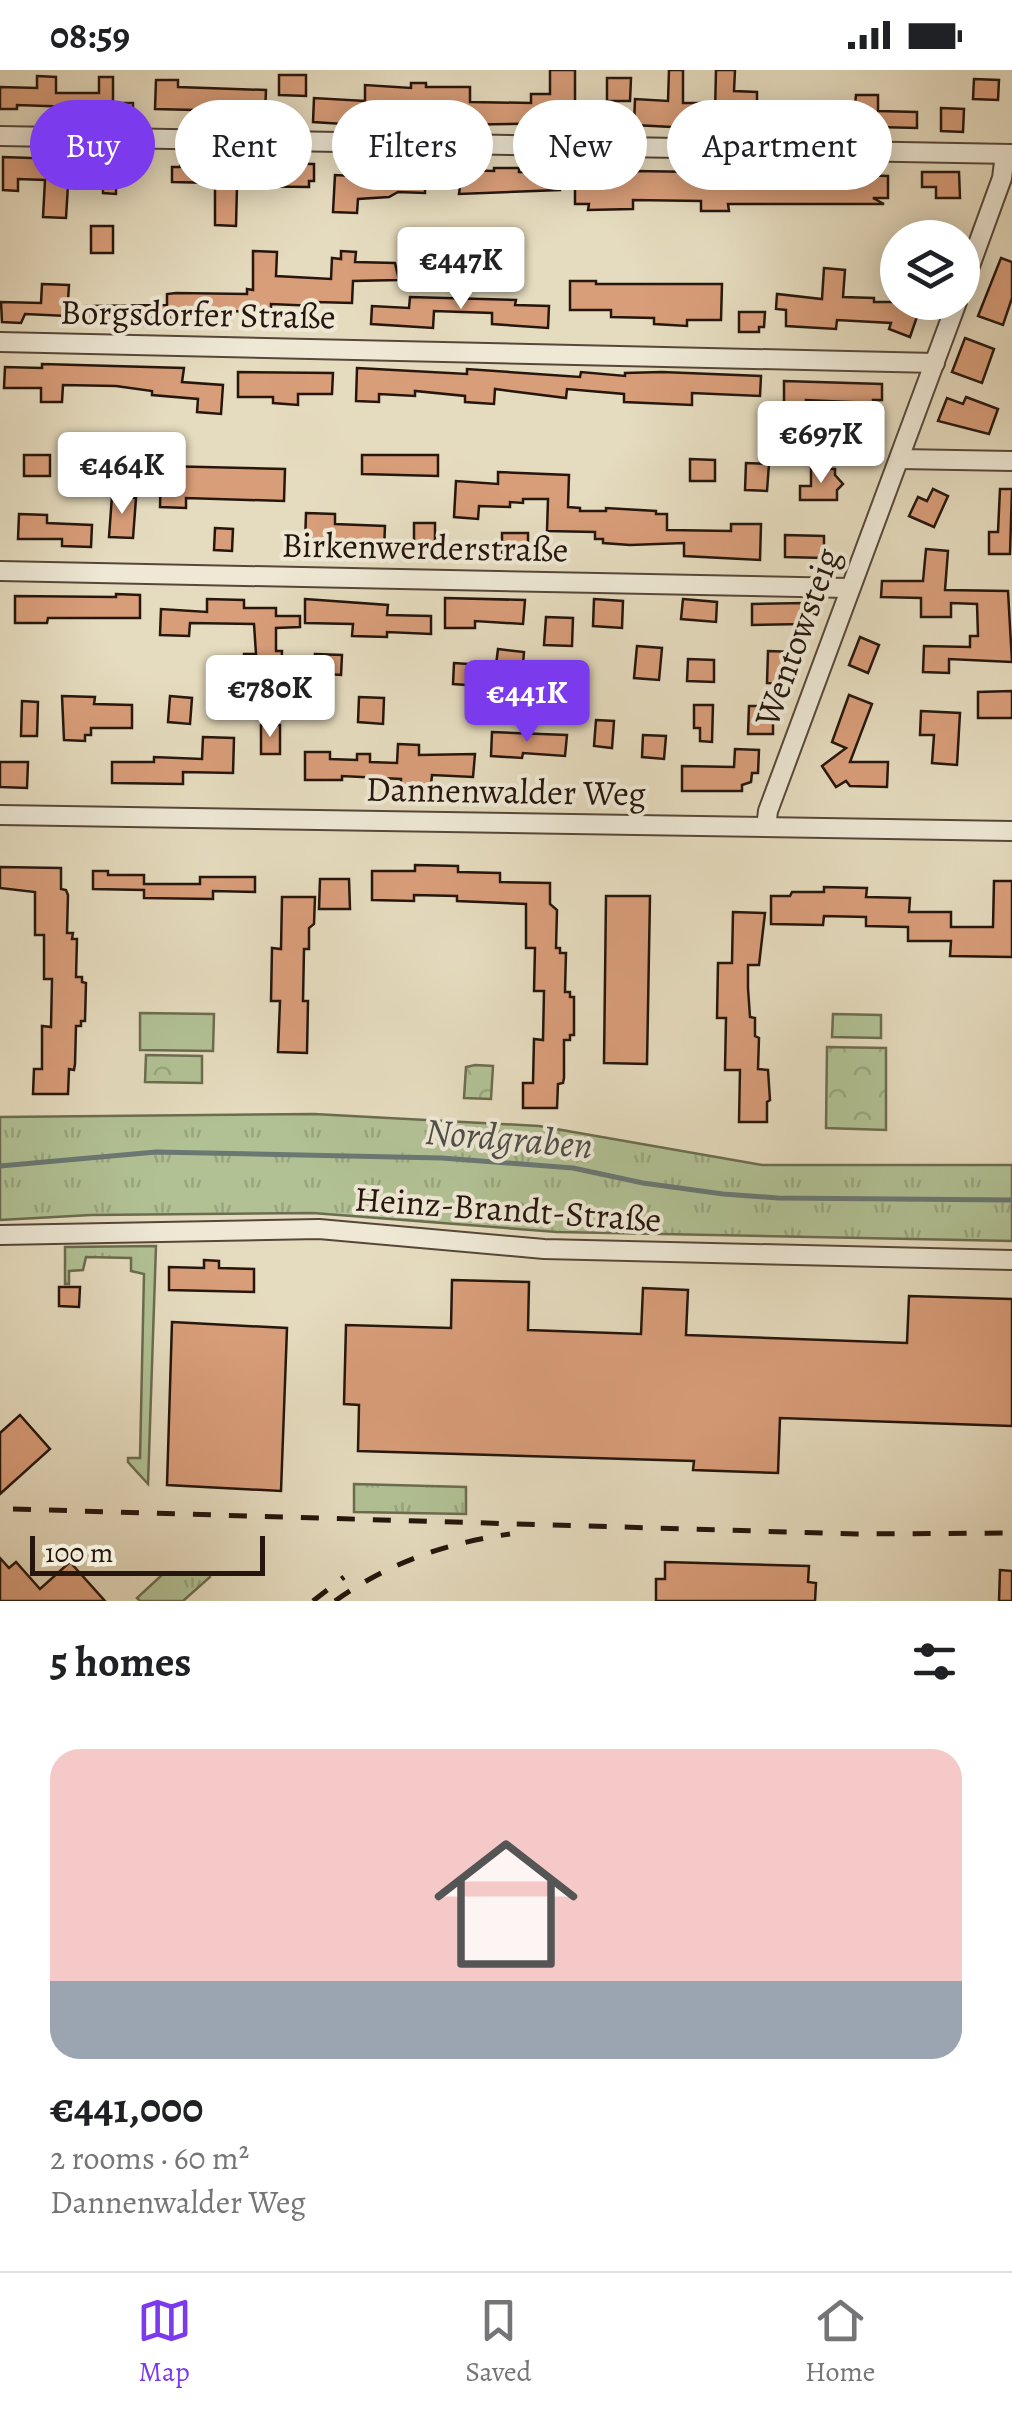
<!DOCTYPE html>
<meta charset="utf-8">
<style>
:root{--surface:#fff;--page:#f2f2f2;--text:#202124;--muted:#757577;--line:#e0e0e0;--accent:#7c3aed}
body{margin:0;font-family:Alegreya,serif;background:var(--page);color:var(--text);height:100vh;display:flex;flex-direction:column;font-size:38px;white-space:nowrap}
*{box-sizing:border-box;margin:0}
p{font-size:32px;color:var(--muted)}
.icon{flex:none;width:55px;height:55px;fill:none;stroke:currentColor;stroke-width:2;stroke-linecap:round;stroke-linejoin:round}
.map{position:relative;height:1531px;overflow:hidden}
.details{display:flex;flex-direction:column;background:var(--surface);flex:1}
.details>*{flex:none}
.guide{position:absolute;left:30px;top:30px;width:952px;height:90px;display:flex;gap:20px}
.controls{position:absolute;left:880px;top:150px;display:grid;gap:20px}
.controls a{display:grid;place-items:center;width:100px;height:100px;border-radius:50%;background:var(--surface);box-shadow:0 5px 25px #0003;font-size:50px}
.scale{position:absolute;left:30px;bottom:25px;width:235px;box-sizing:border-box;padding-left:10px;border:5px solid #26160d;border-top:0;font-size:28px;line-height:35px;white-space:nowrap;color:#26160d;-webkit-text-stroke:8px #eee8d5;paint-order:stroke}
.price{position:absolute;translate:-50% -85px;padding:0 22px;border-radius:10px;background:#fff;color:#222;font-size:32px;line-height:65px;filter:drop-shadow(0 2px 5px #0008)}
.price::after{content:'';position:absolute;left:50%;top:60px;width:30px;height:22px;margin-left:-15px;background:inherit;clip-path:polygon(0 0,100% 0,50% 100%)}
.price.selected{background:var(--accent);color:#fff}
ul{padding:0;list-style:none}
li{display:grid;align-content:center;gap:20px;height:530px;padding:0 50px}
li+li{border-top:2px solid var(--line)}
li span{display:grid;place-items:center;height:310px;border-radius:30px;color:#555}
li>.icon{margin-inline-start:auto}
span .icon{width:180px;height:180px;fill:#fffc;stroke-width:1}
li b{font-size:42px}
h2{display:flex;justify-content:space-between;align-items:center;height:120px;padding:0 50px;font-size:42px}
.chip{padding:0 35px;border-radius:45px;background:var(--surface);box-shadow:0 5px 25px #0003;font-size:35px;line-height:90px}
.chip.selected{background:var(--accent);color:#fff}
.status{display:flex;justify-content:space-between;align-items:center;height:70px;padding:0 50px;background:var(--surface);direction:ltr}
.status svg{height:28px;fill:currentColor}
.menu{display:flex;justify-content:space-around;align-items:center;height:140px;border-top:2px solid var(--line);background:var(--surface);font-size:28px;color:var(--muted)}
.menu a{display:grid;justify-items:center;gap:5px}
.menu .selected{color:var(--accent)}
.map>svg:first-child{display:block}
</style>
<div class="status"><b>08:59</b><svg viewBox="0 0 49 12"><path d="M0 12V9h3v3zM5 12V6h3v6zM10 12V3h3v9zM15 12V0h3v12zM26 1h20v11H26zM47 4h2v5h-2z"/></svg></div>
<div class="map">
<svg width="1012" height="1531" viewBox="0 0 1012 1531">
<defs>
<pattern id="grass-tufts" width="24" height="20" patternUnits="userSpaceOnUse" patternTransform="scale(2.5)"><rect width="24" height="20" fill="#b1c194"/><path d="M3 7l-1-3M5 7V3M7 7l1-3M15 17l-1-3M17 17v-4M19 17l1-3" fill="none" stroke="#98a57e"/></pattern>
<pattern id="park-crowns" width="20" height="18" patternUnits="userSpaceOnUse" patternTransform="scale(2.5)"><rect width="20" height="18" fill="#b1c194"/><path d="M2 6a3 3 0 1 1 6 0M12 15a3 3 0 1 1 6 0" fill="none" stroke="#98a57e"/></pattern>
</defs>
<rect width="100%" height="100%" fill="#e5dbbe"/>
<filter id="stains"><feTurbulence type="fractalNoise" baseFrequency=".002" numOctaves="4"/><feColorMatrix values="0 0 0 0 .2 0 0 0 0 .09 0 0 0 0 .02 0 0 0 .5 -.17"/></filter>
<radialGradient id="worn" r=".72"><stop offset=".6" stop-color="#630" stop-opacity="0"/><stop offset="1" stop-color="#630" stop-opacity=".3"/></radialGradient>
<!-- grass -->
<g fill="url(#grass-tufts)" stroke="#6c6c50" stroke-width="2.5">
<polygon points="314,1044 539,1056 762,1095 1012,1095 1012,1171 557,1162 313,1143 91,1145 0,1150 0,1047"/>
<polygon points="156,1176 148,1414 128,1392 128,1388 140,1388 144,1204 131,1201 131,1188 86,1187 83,1200 69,1201 69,1214 65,1214 65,1177"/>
<polygon points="354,1414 466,1417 466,1444 354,1442"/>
<polygon points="164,1503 210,1504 210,1507 183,1531 140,1531 137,1528"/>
</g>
<!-- park -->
<g fill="url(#park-crowns)" stroke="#6c6c50" stroke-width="2.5">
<polygon points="827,977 886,978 886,1060 826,1058"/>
<polygon points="146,985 202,986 202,1013 145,1012"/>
<polygon points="475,995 493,996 491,1029 464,1028 466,997"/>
</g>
<!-- pitch -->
<g fill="#b1c194" stroke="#6c6c50" stroke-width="2.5">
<polygon points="140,943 214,944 213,981 140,980"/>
<polygon points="833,944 881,945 881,968 832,967"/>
</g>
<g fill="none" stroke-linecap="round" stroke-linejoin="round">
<!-- stream -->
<polyline stroke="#6a7874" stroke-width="5" points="0,1096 156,1082 442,1088 573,1098 643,1113 723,1124 778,1128 1012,1130"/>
</g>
<!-- building -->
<g fill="#d89d79" stroke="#26160d" stroke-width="2.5">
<polygon points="550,0 575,0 575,35 590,36 590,59 569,59 569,53 445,55 445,52 437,52 437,44 376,42 376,48 343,49 343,54 313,52 314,28 365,31 365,15 411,18 411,13 426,13 426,17 470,17 470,32 531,33 531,24 550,24"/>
<polygon points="669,0 683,0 683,33 712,33 711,59 634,55 635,29 668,31"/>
<polygon points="716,0 735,0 734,21 757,22 757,34 788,35 788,40 794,40 793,55 746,54 746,45 715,44"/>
<polygon points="279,5 306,5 306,26 279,25"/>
<polygon points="37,6 56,7 56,23 99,23 99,7 113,7 113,33 133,33 133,46 74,47 74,37 17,35 17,39 0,39 0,17 37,18"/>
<polygon points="607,8 631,8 630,31 607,31"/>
<polygon points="974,9 999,10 998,30 973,29"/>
<polygon points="156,10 178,10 178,17 266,20 265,45 195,45 195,40 155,39"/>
<polygon points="856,25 878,25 878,41 917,42 917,58 878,57 878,63 855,62 855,56 818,55 818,40 823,40 823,35 855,35"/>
<polygon points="941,38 964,39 963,62 941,61"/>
<polygon points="3,87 116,91 116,124 103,123 103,116 68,115 66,148 43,147 45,110 18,109 18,121 3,120"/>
<polygon points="181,91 314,94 314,111 309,111 309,117 237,116 236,156 215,155 215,113 172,112 172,97 180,97"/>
<polygon points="374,96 439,97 439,117 425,117 425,123 398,122 389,127 358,129 357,143 333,142 335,105 374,107"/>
<polygon points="494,98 519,98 519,102 560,103 560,120 459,124 462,100 494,101"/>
<polygon points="634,101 765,103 765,110 822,112 826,104 888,106 888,128 873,128 884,134 728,134 729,141 701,141 701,131 633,130 633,139 588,140 589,134 575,134 575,112 618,113 618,108 623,108 623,102"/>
<polygon points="922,102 959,102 960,128 936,128 936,117 922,117"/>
<rect x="91" y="156" width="22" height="27"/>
<polygon points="253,181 277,182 276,206 331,209 332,188 341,189 341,181 356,182 355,192 395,193 399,210 353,211 352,233 316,232 316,236 271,234 271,243 232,241 217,249 212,244 188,244 188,248 153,247 149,249 149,255 87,254 87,236 167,235 167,224 176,223 247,224 247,219 253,220"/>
<polygon points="493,184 520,184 519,206 492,205"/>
<polygon points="1001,188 1012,192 1012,228 1003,255 978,246"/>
<polygon points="824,198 845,200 843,227 874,228 874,232 922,232 910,267 889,259 891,253 837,250 836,259 786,256 786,240 776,239 777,224 822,229"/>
<polygon points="570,211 596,211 596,214 722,214 721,250 687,250 687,256 654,254 654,248 611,247 611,240 570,240"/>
<polygon points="42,214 69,215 67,246 25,244 21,253 2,252 1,232 41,233"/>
<polygon points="410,227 516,230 515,235 549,236 548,258 492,254 492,243 434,241 433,258 371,254 372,236 409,238"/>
<polygon points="739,242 765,242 764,257 759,257 759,262 739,262"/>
<polygon points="965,268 994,279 982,313 952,302"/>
<polygon points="42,294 184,298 182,312 223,315 221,344 197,342 198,329 152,325 152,321 116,316 63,315 62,332 41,332 41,318 4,318 5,297 42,298"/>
<polygon points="357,298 467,304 467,299 580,307 581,302 625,306 625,303 662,302 761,306 760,326 692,323 692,335 624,332 624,324 567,319 566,328 495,319 494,334 465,332 465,326 415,321 415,326 379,324 379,332 356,331"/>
<polygon points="238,302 333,303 332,324 298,324 298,335 273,333 273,327 238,327"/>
<polygon points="784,311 882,314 882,330 873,330 873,333 806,330 805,345 784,344"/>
<polygon points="966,327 998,339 989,364 938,351 947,328 963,334"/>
<rect x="24" y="385" width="26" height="21"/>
<polygon points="362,385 438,385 438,406 362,404"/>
<polygon points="690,389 715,390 715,411 690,411"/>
<polygon points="746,393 769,394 767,421 745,420"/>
<polygon points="161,396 285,399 284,431 186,428 186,438 160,437"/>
<polygon points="811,398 835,399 835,405 843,414 837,420 837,430 800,430 800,416 811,416"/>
<polygon points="498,402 569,405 568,437 580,438 580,441 606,441 606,438 656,441 656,444 667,444 667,460 731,461 731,454 761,454 760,490 684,486 684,473 630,475 603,473 603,469 595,469 595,462 547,461 548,429 523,429 523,433 510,432 510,437 479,436 478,449 454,447 456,411 498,414"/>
<polygon points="933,419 948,426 934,457 909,446 918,427 927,431"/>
<polygon points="1000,419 1012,419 1010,484 989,484 989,462 998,462"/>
<polygon points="112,426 136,428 133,468 109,467"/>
<polygon points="306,443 335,444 335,454 385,456 384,480 354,478 354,475 305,474"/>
<polygon points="19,444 47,445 47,453 92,455 91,477 62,476 62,469 18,469"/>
<rect x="414" y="453" width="21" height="29"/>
<polygon points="215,458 233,459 232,481 214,480"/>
<rect x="502" y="463" width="26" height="22"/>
<polygon points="785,465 824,466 824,488 785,487"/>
<polygon points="926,479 948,481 945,520 1008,521 1012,592 949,589 949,603 923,602 924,576 970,577 970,566 978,566 977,534 951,533 951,547 921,547 921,528 881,527 882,511 923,511"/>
<polygon points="116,524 140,525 140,548 48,548 47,553 15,553 15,526 116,527"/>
<polygon points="445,528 525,530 523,554 475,551 475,558 445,558"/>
<polygon points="207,529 244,530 244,538 276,538 276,546 300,546 300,557 276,558 276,581 282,581 281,602 244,602 244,584 256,584 254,554 190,553 189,566 160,565 161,539 207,542"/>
<polygon points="305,529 388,535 387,545 431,546 431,564 387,562 387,567 352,566 353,554 305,553"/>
<polygon points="594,529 623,531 622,558 593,556"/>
<polygon points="683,529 717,532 716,552 681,549"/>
<polygon points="804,533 804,554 752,555 752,534"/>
<polygon points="546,547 573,548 572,576 544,575"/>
<polygon points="860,567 879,575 868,603 849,595"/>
<polygon points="637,576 662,578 659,610 634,608"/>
<polygon points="498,579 524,582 522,605 495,603"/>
<polygon points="768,581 796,582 795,614 767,613"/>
<polygon points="315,584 342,585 341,605 314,603"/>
<polygon points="688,589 714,590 714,612 687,611"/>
<polygon points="214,591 236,591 235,615 214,614"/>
<polygon points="454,593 482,595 481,616 453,614"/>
<polygon points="1012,621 1012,648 978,648 978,622"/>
<polygon points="849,625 872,634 850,692 888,692 887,717 850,716 846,711 836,717 822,696 846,678 832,672"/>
<polygon points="62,626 95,627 94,634 132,635 132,658 91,658 91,665 85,665 85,671 64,670"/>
<polygon points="170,626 192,628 190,654 168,652"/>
<polygon points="359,627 384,628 383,654 358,652"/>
<polygon points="22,631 38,632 37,666 21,666"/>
<polygon points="694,635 713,635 712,672 700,671 700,658 694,658"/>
<polygon points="749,636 773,636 773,664 748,664"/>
<polygon points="921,641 960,643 957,695 932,693 934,665 920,665"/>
<polygon points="596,650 614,651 612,678 594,676"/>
<rect x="261" y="655" width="19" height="29"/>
<polygon points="492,662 567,665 565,686 523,683 522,688 491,686"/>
<polygon points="643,665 666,666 664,689 642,687"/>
<polygon points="203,667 234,668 233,703 183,702 183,714 112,713 112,692 154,692 154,687 202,689"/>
<polygon points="398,674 419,675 419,685 475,684 473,707 432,705 431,715 401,714 401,709 342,706 342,710 305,710 305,682 330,682 330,689 357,690 357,684 370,684 370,692 397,693"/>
<polygon points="735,679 759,680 758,703 752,703 751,712 742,715 742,721 682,721 682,696 734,697"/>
<polygon points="0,692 28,692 27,718 0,717"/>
<polygon points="415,795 458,796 458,802 500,803 500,812 550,813 550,834 557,840 556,878 560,878 560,883 566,883 565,922 570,922 570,927 574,927 574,965 570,965 570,970 564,970 564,1008 563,1013 558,1014 557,1038 523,1038 523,1013 533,1013 534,969 543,970 544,921 534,921 535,878 526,878 526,834 457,831 457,826 414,825 414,831 372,830 372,801 415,801"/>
<polygon points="0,797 61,798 61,819 66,820 68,825 67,863 73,863 72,869 77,869 76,907 82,907 82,912 86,913 85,951 81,951 81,956 76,956 75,994 74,1000 69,999 68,1024 33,1024 34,999 42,999 42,956 51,957 52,909 44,909 44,865 35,865 35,822 0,818"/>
<polygon points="93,801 108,801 108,805 144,805 144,814 200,814 200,807 255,807 255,822 213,821 213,829 144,828 144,820 93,819"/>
<polygon points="320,809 349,809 350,839 319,839"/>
<polygon points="994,811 1012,811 1012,887 950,886 951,871 908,871 908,857 866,856 866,847 824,846 823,855 771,854 771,826 790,826 792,822 824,822 824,817 867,818 866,827 910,828 909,842 951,842 951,857 993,857"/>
<polygon points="606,826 650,826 647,994 604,993"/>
<polygon points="282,827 315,827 314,854 309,858 309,879 304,879 303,931 308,931 307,983 278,982 280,931 271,931 272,878 281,879"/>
<polygon points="733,842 765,843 759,895 748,895 748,918 750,947 755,948 755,966 759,968 758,999 768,1000 770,1030 767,1032 767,1052 739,1052 740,1000 725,1000 726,948 717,948 718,893 732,893"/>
<polygon points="204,1190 219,1191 219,1198 254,1199 254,1222 169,1220 169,1197 204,1198"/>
<polygon points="452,1210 529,1212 528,1260 641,1264 643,1218 688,1220 686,1265 907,1273 909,1226 1012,1229 1012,1356 780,1348 778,1403 693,1400 694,1391 358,1381 359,1335 344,1334 346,1255 451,1258"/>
<polygon points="59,1217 80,1217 79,1237 59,1236"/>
<polygon points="172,1252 287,1258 281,1421 167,1415"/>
<polygon points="20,1345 50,1379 0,1424 0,1363"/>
<polygon points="0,1488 9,1498 16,1492 40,1519 70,1492 105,1531 0,1531"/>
<polygon points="665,1492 809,1496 808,1512 816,1513 815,1531 656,1531 656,1509 665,1509"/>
<polygon points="1000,1500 1012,1501 1012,1531 999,1531"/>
</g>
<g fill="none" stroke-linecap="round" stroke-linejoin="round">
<defs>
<g id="street">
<polyline points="0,66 1012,84"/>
<polyline points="962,218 1002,108 1005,84"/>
<polyline points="0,272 935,293"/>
<polyline points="900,389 1012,391"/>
<polyline points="0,501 848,518"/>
<polyline points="0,745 1012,761"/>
<polyline points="766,757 768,741 957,232"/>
<polyline points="0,1165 319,1159 544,1179 1012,1190"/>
</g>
</defs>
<!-- street casing -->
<use href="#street" stroke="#564739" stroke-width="22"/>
<!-- street -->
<use href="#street" stroke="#eee8d5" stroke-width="18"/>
<!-- rail -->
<g stroke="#26160d" stroke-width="5" stroke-dasharray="18 18" stroke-linecap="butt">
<polyline points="13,1439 857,1464 1012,1463"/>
<polyline points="313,1531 344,1507"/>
<path d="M335 1531C388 1493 446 1473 510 1464"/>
</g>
</g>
<g text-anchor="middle" stroke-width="8" stroke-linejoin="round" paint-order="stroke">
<!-- street labels -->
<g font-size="35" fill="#26160d" stroke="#eee8d5">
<text transform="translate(198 244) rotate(1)" y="12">Borgsdorfer Straße</text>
<text transform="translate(425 477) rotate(1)" y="12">Birkenwerderstraße</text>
<text transform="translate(797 567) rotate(-70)" y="12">Wentowsteig</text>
<text transform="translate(506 721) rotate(1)" y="12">Dannenwalder Weg</text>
<text transform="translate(508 1139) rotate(4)" y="12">Heinz-Brandt-Straße</text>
</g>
<!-- water labels -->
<g font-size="38" font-style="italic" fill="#4e4f49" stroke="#eee8d5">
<text transform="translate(509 1068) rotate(5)" y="13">Nordgraben</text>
</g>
</g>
<rect width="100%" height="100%" filter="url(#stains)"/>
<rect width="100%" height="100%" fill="url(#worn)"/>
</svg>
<div class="controls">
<a><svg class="icon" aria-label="layers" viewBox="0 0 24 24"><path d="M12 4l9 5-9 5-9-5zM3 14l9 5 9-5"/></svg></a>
</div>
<div class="scale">100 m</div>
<b class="price" style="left:461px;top:242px">€447K</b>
<b class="price" style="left:821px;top:416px">€697K</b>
<b class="price" style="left:122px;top:447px">€464K</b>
<b class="price" style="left:270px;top:670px">€780K</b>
<b class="price selected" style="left:527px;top:675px">€441K</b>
<div class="guide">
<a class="chip selected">Buy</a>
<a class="chip">Rent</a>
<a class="chip">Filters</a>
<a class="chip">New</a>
<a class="chip">Apartment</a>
</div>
</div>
<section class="details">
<h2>5 homes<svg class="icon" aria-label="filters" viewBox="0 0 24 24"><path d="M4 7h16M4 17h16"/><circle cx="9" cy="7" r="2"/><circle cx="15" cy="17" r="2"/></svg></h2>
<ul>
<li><span style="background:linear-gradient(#f6c9c9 75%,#9aa5b1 0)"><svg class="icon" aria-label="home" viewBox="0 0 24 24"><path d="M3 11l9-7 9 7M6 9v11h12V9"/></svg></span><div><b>€441,000</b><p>2 rooms · 60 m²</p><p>Dannenwalder Weg</p></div></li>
</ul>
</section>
<nav class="menu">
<a class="selected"><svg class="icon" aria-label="map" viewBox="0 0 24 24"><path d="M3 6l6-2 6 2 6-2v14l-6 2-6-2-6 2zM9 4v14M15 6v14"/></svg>Map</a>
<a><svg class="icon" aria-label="saved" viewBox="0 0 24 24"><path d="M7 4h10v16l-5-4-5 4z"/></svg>Saved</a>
<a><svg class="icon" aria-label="home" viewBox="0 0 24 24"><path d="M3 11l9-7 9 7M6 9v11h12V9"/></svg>Home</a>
</nav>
